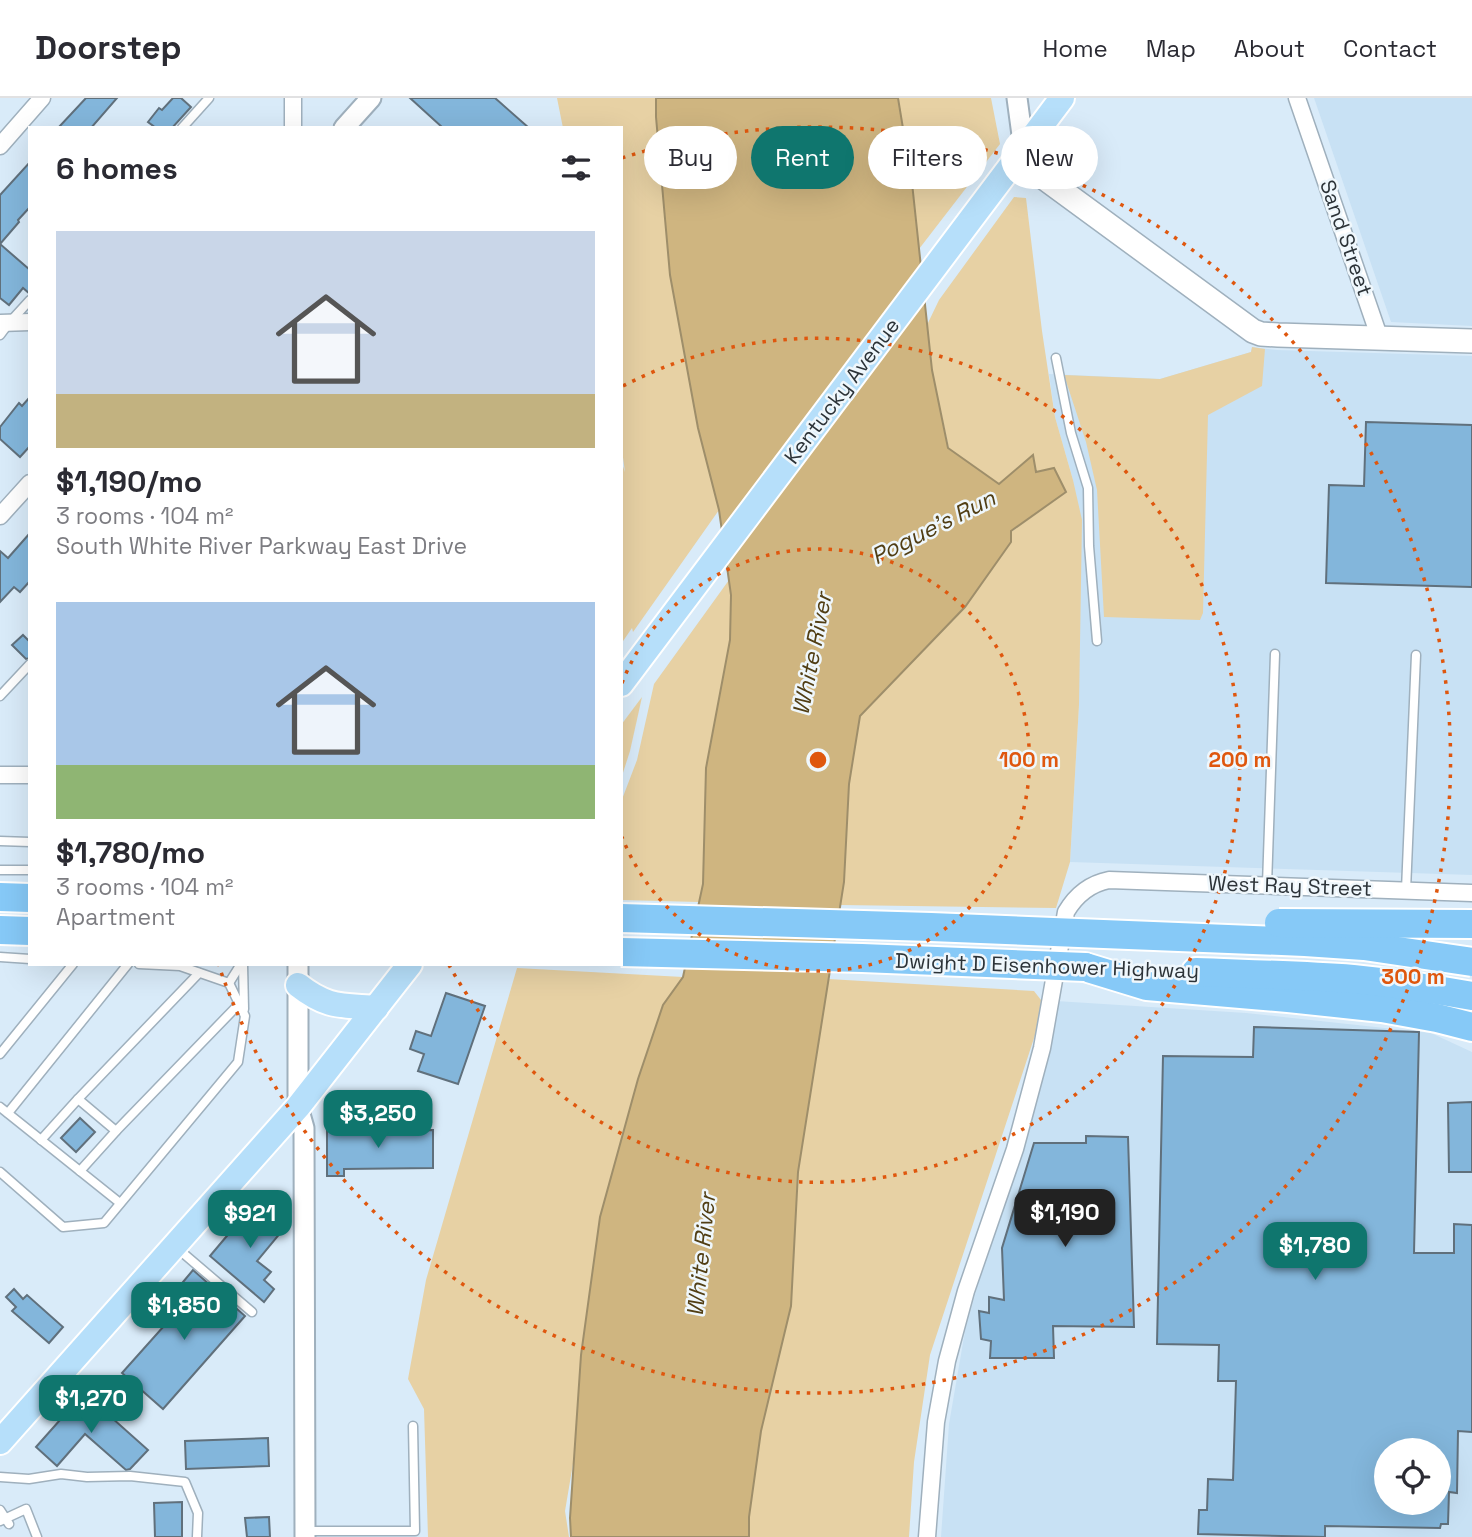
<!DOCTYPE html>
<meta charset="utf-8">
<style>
:root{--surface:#fff;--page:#f7f7f7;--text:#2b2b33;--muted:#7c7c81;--line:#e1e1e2;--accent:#0f766e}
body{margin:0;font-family:"Space Grotesk",sans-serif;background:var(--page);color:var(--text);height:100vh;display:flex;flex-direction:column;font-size:26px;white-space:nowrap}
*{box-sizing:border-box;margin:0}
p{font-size:23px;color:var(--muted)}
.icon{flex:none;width:38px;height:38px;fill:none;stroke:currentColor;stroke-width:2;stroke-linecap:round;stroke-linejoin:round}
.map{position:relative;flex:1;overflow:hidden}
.sheet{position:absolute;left:28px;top:28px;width:595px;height:840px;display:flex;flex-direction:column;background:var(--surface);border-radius:0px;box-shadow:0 7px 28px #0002}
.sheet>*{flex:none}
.banner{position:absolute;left:644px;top:28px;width:665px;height:63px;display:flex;gap:14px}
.buttons{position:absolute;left:1374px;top:1340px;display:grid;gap:14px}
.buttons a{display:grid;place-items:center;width:77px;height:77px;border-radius:50%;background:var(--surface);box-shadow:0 7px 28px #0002;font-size:35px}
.price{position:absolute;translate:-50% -60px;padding:0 16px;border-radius:14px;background:var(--accent);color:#fff;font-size:23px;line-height:46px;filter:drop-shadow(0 2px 4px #0008)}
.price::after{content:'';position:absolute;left:50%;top:42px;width:21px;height:16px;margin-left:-10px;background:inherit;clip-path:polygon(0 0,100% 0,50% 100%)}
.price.selected{background:#222;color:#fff}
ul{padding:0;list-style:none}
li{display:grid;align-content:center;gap:14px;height:371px;padding:0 28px}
li span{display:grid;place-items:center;height:217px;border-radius:0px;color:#555}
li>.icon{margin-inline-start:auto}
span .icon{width:126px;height:126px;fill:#fffc;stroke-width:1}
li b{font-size:30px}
h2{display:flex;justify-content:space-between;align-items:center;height:84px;padding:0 28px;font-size:30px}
.chip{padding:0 24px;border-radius:32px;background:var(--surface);box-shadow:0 7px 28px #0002;font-size:24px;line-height:63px}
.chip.selected{background:var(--accent);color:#fff}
header{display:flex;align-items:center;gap:42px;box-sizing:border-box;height:98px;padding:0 35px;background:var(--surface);border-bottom:2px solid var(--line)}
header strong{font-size:33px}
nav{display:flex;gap:38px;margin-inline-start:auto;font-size:24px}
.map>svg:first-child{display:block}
</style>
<header>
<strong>Doorstep</strong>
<nav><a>Home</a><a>Map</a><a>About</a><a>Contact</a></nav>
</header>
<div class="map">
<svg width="1472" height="1439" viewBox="0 0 1472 1439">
<rect width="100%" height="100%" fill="#d9ebf9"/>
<!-- built -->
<g fill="#c8e1f4" fill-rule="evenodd">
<polygon points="1314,0 1472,0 1472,228 1391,224"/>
<polygon points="1252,249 1277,252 1472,258 1472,777 1070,764 1079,607 1073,382 1055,319 1049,276 1160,281 1251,254"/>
<path d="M1056 903 1246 915 1431 935 1472 954V1439H941L949 1326 965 1233ZM1386 1353H1438V1405H1386Z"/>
</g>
<!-- green -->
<g fill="#e7d1a4">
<polygon points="557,0 656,0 656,19 670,177 698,330 719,412 633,534 632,530 621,546 621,363 625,374 621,345 621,30 563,30"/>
<polygon points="898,0 991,0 1000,46 919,151 912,85"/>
<polygon points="1014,99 1026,100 1042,233 1055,319 1073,382 1082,422 1079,607 1070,764 1056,810 840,807 844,784 849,686 860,617 965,509 1011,434 1066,394 1060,383 999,386 949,351 932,272 927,227 939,202"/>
<polygon points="1252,249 1265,251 1262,288 1208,317 1203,515 1200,522 1104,519 1097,392 1086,344 1064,277 1160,281 1251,254"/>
<polygon points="729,482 731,497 730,542 706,670 703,786 699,804 621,802 621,704 637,662 654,586"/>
<polygon points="642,599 630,653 621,681 621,627"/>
<polygon points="517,870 683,879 663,907 638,981 600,1119 582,1255 576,1348 565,1413 569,1439 428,1439 424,1311 408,1281 426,1182"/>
<polygon points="828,881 1034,893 1041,902 1038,928 930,1257 914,1364 909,1439 749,1439 749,1419 761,1333 791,1208 798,1074"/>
</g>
<!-- water -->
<polygon fill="#cfb580" stroke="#9e8e6a" stroke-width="2" points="656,0 898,0 912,85 932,272 948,350 999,386 1033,357 1036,374 1054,370 1066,394 1011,433 1011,444 965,509 860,618 849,686 844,784 798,1074 791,1208 761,1333 749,1419 749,1439 571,1439 570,1420 581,1257 600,1119 638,981 663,907 683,879 703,786 706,670 730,542 731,497 719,412 698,330 670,177 656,19"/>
<!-- building -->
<g fill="#83b6db" stroke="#60707c" stroke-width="2" fill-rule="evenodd">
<polygon points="86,0 117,0 91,30 58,30"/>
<polygon points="173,0 181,0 191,9 172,30 156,30 148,24 159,10 162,12"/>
<polygon points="410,0 495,0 529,30 443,30"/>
<polygon points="30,64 30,109 18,122 19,124 0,146 30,172 30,196 23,190 9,207 0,200 0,97"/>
<polygon points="30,299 30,348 20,359 0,341 0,329 19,305 22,308"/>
<polygon points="1366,324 1472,327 1472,489 1326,485 1329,387 1364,388"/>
<polygon points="30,435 30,483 20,494 14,489 0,504 0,453 8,460"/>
<polygon points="23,537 30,544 30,560 26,561 12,547"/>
<polygon points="446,895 485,908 458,986 418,973 424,956 410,951 416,933 431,938"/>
<path d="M1254 929 1419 934 1414 1155H1454V1126L1472 1127V1334L1458 1333 1457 1395 1449 1394 1448 1426H1441L1440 1430 1325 1428V1439L1198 1436 1199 1412H1207L1208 1381 1233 1382 1236 1283H1218L1219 1247 1157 1246 1163 958 1253 959ZM1386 1353H1438V1405H1386Z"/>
<polygon points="1472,1004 1472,1074 1449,1074 1448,1005"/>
<polygon points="80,1020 95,1034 76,1054 61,1040"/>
<polygon points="327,1028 344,1028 344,1033 433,1032 433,1070 344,1071 344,1078 327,1078"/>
<polygon points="1086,1038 1128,1039 1134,1229 1053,1228 1054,1260 990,1260 991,1243 981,1241 979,1213 989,1215 989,1199 1004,1202 1002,1150 1034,1045 1086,1045"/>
<polygon points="266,1104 278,1114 270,1124 282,1133 257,1163 271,1174 264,1182 274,1191 264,1204 210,1158 253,1107 259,1112"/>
<polygon points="193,1172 245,1218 163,1311 122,1275 189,1200 178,1190"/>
<polygon points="14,1191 23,1201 27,1197 63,1229 49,1245 12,1213 16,1209 6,1199"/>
<polygon points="84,1295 148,1352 130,1371 126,1372 85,1336 57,1368 36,1349"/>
<polygon points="268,1340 269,1368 186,1371 185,1343"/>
<polygon points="182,1404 182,1439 155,1439 154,1405"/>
<polygon points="269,1419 270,1439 247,1439 245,1420"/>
</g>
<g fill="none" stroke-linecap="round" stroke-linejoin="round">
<defs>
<g id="service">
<polyline points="182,30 209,0"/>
<polyline points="0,237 9,225 30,202"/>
<polyline points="1056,260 1071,335 1088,390 1089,448 1097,543"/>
<polyline points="0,598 30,566"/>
<polyline points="0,743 30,744"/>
<polyline points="0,772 30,772"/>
<polyline points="1267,787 1275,556"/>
<polyline points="1406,792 1416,557"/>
<polyline points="0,859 30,861"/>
<polyline points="243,866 244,911"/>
<polyline points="229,885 241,866"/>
<polyline points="0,956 73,866"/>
<polyline points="78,1001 199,875"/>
<polyline points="0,1009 120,1105"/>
<polyline points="8,1015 128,866"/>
<polyline points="116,1033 239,906"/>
<polyline points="41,1042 78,1001 116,1033 80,1073"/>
<polyline points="0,1074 63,1129 104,1125 238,964 245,918 229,885 180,868 139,866"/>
<polyline points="177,1150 252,1214"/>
<polyline points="0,1379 29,1381 61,1376 87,1379 130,1378 185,1384 198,1415 197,1439"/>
<polyline points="0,1412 9,1426"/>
<polyline points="0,1423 26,1411 37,1439"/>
<polyline points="305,1433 415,1433 413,1328"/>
</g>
<g id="minor">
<polyline points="293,0 293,30"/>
<polyline points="1297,0 1380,241"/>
<polyline points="0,48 42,0"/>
<polyline points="0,225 30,224"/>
<polyline points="0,418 30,385"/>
<polyline points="0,677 30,677"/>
<path d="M927 1439 936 1324 947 1263 966 1193 1015 1051 1042 950 1066 814C1076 797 1089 786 1109 782L1472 795"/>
</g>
<g id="tertiary">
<polyline points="1017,0 1024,52"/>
<polyline points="344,30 371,0"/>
<polyline points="298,866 298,1009 304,1030 305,1439"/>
</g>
<polyline id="secondary" points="1024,52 1028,66 1032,71 1253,233 1261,236 1278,237 1472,243"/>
<g id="primary">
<polyline points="621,586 1062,0"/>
<path d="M298 887C327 910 341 907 376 910"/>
<polyline points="0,1344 298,1009 410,866"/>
</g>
<g id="motorway">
<polyline points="0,799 30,800"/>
<polyline points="0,832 30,833"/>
<polyline points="1085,869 1147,888 1288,900 1382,910 1437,920 1472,929"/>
<path d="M1196 874C1248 876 1301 877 1353 881 1393 885 1433 891 1472 898"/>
</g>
</defs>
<!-- service casing -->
<use href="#service" stroke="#9fb0bd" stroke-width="11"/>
<!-- minor casing -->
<use href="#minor" stroke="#9fb0bd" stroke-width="19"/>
<!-- tertiary casing -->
<use href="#tertiary" stroke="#9fb0bd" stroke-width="23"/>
<!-- secondary casing -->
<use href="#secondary" stroke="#9fb0bd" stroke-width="26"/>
<!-- primary casing -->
<use href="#primary" stroke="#fff" stroke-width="28"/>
<!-- motorway casing -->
<use href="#motorway" stroke="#fff" stroke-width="32"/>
<!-- service -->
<use href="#service" stroke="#fff" stroke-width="8"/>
<!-- minor -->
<use href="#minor" stroke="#fff" stroke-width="16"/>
<!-- tertiary -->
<use href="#tertiary" stroke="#fff" stroke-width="19"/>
<!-- secondary -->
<use href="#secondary" stroke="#fff" stroke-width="23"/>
<!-- primary -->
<use href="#primary" stroke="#b6dffa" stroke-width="24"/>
<!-- motorway -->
<use href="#motorway" stroke="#86c9f7" stroke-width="28"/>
<defs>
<g id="motorway-bridge">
<polyline points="621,820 931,829 1305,844 1364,848 1472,864"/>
<polyline points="1279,825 1472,826"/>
<polyline points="621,854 862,860 1085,869"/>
</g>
</defs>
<!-- motorway-bridge casing -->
<use href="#motorway-bridge" stroke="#fff" stroke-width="32" stroke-linecap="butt"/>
<!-- motorway-bridge -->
<use href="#motorway-bridge" stroke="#86c9f7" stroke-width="28"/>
</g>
<!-- distance rings -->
<g fill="none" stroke="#df570e" stroke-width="3.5" stroke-dasharray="3.5 7">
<path d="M622 585A211 211 0 1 1 622 739"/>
<path d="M623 288A422 422 0 1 1 449 867"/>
<path d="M622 60A633 633 0 1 1 219 868"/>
</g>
<g text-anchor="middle" stroke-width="5" stroke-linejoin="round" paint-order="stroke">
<!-- street labels -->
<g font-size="21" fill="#2c3338" stroke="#eff7fc">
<text transform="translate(1346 140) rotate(71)" y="7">Sand Street</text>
<text transform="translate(842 293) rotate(-53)" y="7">Kentucky Avenue</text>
<text transform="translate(1290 788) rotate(2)" y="7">West Ray Street</text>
<text transform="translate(1047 868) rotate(2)" y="7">Dwight D Eisenhower Highway</text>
</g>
<!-- water labels -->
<g font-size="23" font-style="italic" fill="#513e14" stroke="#eff7fc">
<text transform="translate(933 429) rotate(-27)" y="8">Pogue's Run</text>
<text transform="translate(812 556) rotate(-79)" y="8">White River</text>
<text transform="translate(701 1157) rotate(-84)" y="8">White River</text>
</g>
</g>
<circle cx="818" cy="662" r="10" fill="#df570e" stroke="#eff7fc" stroke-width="3.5"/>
<g font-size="21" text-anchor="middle" font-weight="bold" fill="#df570e" stroke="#eff7fc" stroke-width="5" stroke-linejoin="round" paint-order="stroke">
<text x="1029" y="669">100 m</text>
<text x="1240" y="669">200 m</text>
<text x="1413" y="886">300 m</text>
</g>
</svg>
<div class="buttons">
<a><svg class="icon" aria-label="locate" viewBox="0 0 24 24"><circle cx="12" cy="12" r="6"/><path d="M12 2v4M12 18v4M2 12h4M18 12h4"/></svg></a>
</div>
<b class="price" style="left:378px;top:1052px">$3,250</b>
<b class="price selected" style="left:1065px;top:1151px">$1,190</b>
<b class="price" style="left:250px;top:1152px">$921</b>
<b class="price" style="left:1315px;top:1184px">$1,780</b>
<b class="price" style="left:184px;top:1244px">$1,850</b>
<b class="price" style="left:91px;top:1337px">$1,270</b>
<div class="banner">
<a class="chip">Buy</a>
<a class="chip selected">Rent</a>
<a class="chip">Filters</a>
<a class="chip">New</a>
</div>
<section class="sheet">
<h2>6 homes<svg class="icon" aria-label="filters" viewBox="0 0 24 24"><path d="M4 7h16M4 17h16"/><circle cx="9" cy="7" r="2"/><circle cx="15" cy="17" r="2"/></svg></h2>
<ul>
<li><span style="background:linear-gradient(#c9d6e8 75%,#c2b280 0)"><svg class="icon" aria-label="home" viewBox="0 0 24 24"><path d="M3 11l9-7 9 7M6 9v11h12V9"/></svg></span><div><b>$1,190/mo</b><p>3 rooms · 104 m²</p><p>South White River Parkway East Drive</p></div></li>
<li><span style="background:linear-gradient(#a9c7e8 75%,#8fb573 0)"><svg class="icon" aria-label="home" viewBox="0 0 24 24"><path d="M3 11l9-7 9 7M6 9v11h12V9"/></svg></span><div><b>$1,780/mo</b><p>3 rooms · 104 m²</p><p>Apartment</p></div></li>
</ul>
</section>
</div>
